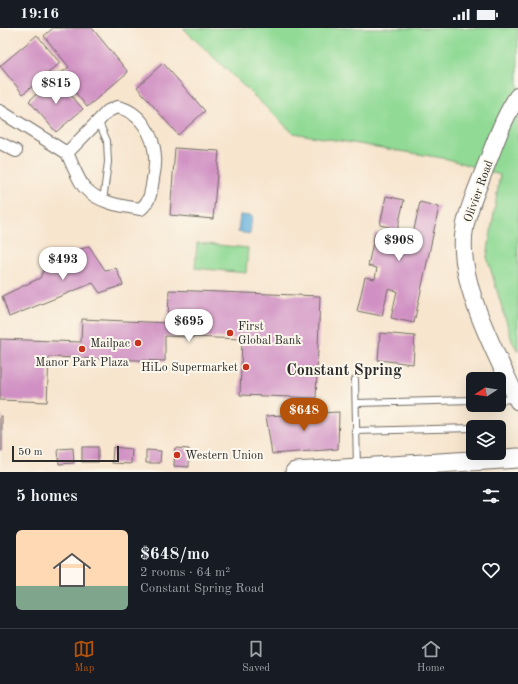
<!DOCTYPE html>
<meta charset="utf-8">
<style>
:root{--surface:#171b24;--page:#242831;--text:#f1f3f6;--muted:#9ea1a6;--line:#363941;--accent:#b45309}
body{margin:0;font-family:"Old Standard TT",serif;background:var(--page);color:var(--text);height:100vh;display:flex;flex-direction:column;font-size:15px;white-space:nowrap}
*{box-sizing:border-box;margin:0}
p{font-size:13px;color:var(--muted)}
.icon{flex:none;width:22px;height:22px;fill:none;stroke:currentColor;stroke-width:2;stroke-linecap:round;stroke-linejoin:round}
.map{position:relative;height:444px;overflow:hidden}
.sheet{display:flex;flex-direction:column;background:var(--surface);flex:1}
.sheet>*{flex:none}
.needle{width:26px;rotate:258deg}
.tools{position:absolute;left:466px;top:344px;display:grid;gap:8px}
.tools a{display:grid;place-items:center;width:40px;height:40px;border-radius:6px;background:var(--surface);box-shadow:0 4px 16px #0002;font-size:20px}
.scale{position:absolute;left:12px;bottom:10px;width:107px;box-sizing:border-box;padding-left:4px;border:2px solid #2b2b2b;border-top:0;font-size:11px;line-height:14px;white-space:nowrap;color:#2b2b2b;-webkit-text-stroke:3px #fbf7ec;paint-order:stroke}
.price{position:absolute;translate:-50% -34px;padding:0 9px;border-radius:14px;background:#fff;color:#222;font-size:13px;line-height:26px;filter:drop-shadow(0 1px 2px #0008)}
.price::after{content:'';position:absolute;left:50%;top:24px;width:12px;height:9px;margin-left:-6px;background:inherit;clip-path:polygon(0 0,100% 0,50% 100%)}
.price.current{background:var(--accent);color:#fff}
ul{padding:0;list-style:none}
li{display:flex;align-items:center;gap:12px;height:100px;padding:0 16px}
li+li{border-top:1px solid var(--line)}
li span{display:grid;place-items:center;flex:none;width:112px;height:80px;border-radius:6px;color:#555}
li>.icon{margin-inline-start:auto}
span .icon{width:48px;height:48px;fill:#fffc;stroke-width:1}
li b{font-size:17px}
h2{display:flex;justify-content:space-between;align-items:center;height:48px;padding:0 16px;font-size:17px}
.status{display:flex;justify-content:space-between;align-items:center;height:28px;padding:0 20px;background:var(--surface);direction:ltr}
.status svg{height:11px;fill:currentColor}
.tabs{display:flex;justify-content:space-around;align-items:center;height:56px;border-top:1px solid var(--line);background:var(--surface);font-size:11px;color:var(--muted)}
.tabs a{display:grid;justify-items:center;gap:2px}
.tabs .current{color:var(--accent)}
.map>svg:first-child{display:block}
</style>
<div class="status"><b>19:16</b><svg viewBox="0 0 49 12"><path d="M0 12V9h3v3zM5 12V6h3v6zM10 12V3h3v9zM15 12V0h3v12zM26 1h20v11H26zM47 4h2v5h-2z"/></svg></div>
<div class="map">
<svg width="518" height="444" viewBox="0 0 518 444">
<rect width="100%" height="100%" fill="#fbf7ec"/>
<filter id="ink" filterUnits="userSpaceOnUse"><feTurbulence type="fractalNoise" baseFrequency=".025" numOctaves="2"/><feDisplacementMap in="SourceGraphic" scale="8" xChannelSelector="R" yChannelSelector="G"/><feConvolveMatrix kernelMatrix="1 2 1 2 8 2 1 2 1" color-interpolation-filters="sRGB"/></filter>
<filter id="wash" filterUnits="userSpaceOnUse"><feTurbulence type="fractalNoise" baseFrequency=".012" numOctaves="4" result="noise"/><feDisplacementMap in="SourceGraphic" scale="16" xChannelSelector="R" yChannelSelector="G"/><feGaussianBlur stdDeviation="0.9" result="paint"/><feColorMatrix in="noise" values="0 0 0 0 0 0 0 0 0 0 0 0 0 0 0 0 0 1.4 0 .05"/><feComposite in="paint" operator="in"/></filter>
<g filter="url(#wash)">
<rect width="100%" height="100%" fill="#f7e5ce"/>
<!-- green -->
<g fill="#91da95" stroke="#5e8260">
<polygon points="183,0 518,0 518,323 512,313 487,229 500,147 448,131 293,105"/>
<polygon points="197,215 248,220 246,245 195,240"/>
</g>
<!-- water -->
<polygon fill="#60afda" stroke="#466d82" points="240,187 252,188 250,206 238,204"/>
<g id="blocks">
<!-- building -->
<g fill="#d090c3">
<polygon points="53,0 92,0 128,44 87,79 60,46 69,39 44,8"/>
<polygon points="37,7 60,35 23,66 0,38"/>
<polygon points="163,35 205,83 178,107 137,59"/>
<polygon points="55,49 83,81 56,104 29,73"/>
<polygon points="175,120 219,123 213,191 170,187"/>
<polygon points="386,168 404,172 397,203 413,206 420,174 439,179 414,295 391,290 397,263 388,261 382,288 357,283 365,249 375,251 377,240 368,238 375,205 387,208 389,199 380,197"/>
<polygon points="89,218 105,242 116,240 123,257 100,265 93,255 9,289 2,268 40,250 47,234"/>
<polygon points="169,262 320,268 316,370 240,367 242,311 165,308 165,333 49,329 47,374 0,372 0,311 81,314 82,291 168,295"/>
<polygon points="380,305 415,308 413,336 378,332"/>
<polygon points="339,384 338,421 272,426 266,388"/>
<rect x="0" y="388" width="2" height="35"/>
<rect x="82" y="419" width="16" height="15"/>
<polygon points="113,419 132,421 131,436 112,435"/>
<polygon points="73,420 74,435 59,436 58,421"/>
<polygon points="175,420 189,421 189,439 174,438"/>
<polygon points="146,422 161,423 160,435 146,435"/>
</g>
</g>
</g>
<g filter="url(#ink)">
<use href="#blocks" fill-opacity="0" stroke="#726c64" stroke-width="1"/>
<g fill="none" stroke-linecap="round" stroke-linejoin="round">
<defs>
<g id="service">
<polyline points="98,92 107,113 108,134 103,173"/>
<polyline points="355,352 357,439"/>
<polyline points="499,372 516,371"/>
<polyline points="356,375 473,372"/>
<polyline points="355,403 473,400"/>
</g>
<g id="minor">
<path d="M117 79C140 83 154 107 155 129 156 136 154 144 153 151 151 163 151 172 141 181 121 178 98 175 84 159 77 150 72 135 67 125L108 83Z"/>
<polyline points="0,83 67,125"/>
<polyline points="0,115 16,123"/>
</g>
<path id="secondary" d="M518 68C503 90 495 116 485 140 478 159 469 178 465 198 454 250 496 325 518 373"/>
<polyline id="primary" points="295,444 518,430"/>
</defs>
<!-- service casing -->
<use href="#service" stroke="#726c64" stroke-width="8"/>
<!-- minor casing -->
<use href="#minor" stroke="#726c64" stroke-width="14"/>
<!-- secondary casing -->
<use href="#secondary" stroke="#726c64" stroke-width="19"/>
<!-- primary casing -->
<use href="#primary" stroke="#726c64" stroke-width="21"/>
<!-- service -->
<use href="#service" stroke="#fff" stroke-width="6"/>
<!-- minor -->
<use href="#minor" stroke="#fff" stroke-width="12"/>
<!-- secondary -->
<use href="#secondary" stroke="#fff" stroke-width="17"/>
<!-- primary -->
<use href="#primary" stroke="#fff" stroke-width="19"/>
</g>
</g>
<!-- markers -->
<g fill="#c8321e" stroke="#fbf7ec" stroke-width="1.5">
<circle cx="230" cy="305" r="4"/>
<circle cx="138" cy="315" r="4"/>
<circle cx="82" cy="321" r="4"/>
<circle cx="246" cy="339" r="4"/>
<circle cx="177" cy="427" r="4"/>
</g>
<g text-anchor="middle" stroke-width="4" stroke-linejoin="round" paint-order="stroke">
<!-- street labels -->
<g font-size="12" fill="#2b2b2b" stroke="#fbf7ec">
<text transform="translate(478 163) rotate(-70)" y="4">Olivier Road</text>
</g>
<!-- poi labels -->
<g font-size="12" fill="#2b2b2b" stroke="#fbf7ec" text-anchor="start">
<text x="238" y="302">First<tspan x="238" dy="14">Global Bank</tspan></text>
<text x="130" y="319" text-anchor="end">Mailpac</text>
<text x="82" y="338" text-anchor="middle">Manor Park Plaza</text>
<text x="238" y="343" text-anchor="end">HiLo Supermarket</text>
<text x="185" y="431">Western Union</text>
</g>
<!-- district labels -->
<g font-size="16" font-weight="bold" fill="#2b2b2b" stroke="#fbf7ec">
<text x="344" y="347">Constant Spring</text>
</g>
</g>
</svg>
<div class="tools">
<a><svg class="needle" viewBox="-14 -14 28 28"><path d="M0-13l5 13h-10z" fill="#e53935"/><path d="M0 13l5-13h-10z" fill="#9ea1a6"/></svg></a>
<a><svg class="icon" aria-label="layers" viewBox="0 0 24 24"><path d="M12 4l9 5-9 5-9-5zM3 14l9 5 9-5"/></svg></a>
</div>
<div class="scale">50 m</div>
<b class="price" style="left:56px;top:77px">$815</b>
<b class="price" style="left:399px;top:234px">$908</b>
<b class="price" style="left:63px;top:253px">$493</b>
<b class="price" style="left:189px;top:315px">$695</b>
<b class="price current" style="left:304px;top:404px">$648</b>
</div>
<section class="sheet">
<h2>5 homes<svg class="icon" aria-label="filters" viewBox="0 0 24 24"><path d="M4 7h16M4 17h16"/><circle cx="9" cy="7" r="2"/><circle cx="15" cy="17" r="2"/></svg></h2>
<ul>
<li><span style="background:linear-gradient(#ffd9b3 70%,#7fa58c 0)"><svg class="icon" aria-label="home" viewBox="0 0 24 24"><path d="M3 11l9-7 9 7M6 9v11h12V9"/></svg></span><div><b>$648/mo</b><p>2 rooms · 64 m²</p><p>Constant Spring Road</p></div><svg class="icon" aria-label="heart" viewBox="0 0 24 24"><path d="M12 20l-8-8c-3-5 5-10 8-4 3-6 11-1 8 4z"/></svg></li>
</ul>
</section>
<nav class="tabs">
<a class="current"><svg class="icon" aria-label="map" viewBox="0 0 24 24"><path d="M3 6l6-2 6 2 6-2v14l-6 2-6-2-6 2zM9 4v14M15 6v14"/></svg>Map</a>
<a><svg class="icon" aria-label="saved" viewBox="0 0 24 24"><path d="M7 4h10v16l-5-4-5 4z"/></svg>Saved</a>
<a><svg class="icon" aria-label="home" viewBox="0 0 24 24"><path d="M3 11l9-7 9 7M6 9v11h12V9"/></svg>Home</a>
</nav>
